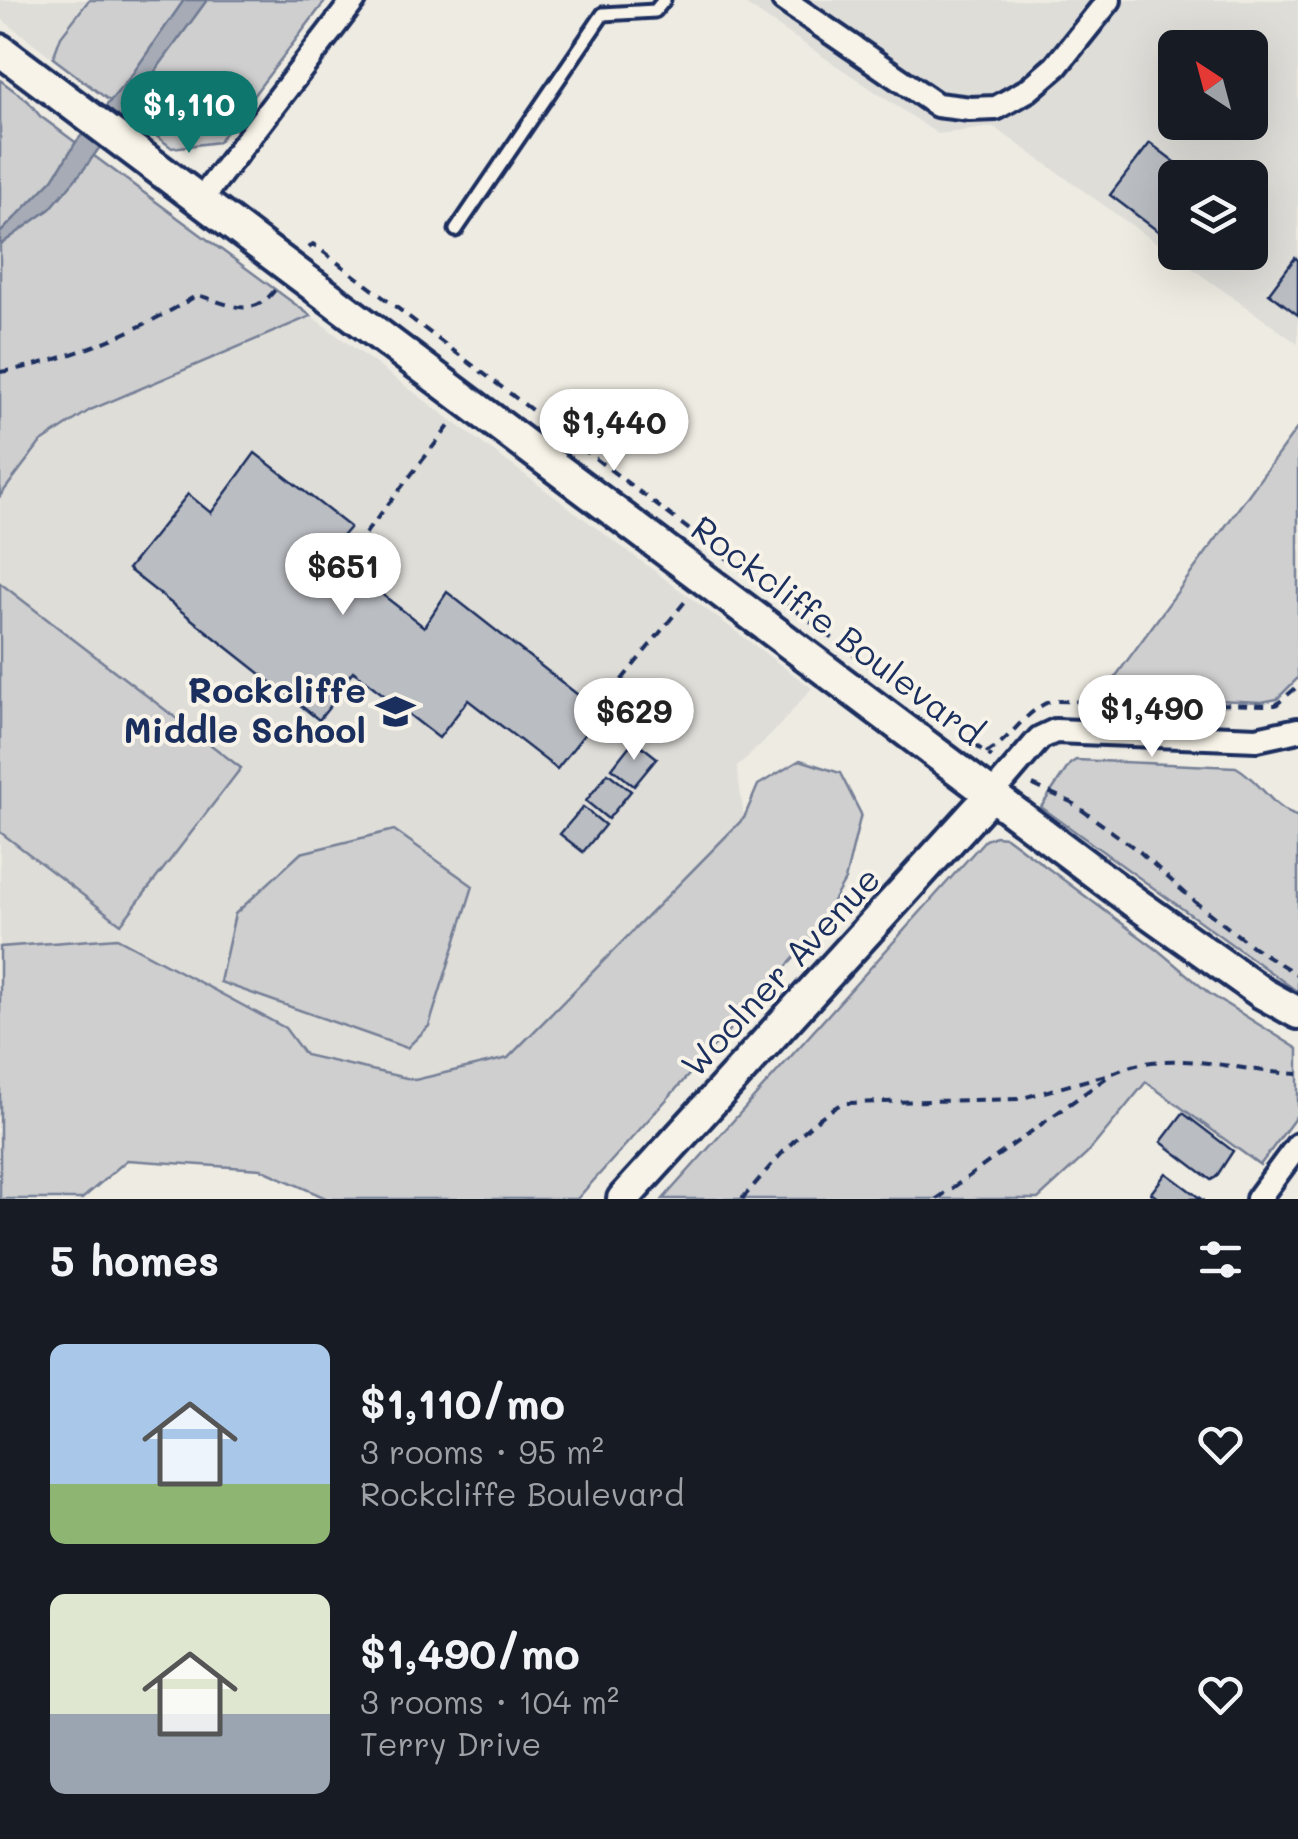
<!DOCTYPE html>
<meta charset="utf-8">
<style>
:root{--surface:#171b24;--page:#20242c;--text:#f1f3f6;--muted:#9ea1a6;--accent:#0f766e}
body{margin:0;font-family:Mali,sans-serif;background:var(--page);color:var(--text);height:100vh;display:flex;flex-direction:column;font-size:38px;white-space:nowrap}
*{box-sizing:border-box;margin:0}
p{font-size:32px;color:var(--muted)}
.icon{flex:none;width:55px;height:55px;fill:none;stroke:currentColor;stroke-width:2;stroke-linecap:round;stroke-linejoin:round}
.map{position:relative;height:1199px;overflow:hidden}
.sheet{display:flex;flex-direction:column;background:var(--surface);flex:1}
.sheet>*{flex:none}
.needle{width:65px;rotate:324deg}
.fabs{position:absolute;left:1158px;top:30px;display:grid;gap:20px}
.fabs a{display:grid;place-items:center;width:110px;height:110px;border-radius:15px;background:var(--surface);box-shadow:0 10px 40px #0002;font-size:50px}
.price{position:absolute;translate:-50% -85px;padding:0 22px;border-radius:35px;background:#fff;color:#222;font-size:32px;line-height:65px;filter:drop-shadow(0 2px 5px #0008)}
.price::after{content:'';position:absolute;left:50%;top:60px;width:30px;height:22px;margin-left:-15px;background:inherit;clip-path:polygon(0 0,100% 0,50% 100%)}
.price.current{background:var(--accent);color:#fff}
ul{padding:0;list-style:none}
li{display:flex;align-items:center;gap:30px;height:250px;padding:0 50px}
li span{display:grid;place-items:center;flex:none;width:280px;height:200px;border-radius:15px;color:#555}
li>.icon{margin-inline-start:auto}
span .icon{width:120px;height:120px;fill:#fffc;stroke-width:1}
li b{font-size:42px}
h2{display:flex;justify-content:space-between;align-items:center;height:120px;padding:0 50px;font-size:42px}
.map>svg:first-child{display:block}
</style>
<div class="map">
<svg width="1298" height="1199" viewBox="0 0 1298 1199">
<rect width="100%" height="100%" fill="#eeebe2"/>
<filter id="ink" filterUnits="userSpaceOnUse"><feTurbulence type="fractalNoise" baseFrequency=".01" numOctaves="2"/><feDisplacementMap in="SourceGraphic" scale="20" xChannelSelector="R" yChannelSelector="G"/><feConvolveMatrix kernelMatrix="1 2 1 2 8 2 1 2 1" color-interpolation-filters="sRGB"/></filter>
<g filter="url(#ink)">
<!-- built -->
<g fill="#deddd8" fill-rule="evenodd">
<polygon points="0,0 89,0 61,36 53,58 0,18"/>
<path d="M739 0H1298V344L994 127 938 134ZM1175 48H1250V122H1175ZM1175 178H1250V252H1175Z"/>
<polygon points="311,316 812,688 772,734 737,767 744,818 508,1058 415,1080 305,1055 285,1028 0,947 0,496 40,443 90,410"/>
</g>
<!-- green -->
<g fill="#cfcfcf" stroke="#757f96" stroke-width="2.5">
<polygon points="89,0 326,0 218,142 172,148 53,58 61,36"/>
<polygon points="0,80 28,101 40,116 311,316 90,410 40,443 0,496"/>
<polygon points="1298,427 1298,678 1277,699 1262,702 1102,695"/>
<polygon points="0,583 241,768 121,924 0,832"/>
<polygon points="800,760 840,773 861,814 845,880 812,938 577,1199 328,1199 261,1169 127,1160 82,1199 0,1199 0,947 117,938 285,1028 305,1055 415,1080 508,1058 744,818 758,785"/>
<path d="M1076 760 1236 767C1261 781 1270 807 1298 817V992L1041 807 1070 764Z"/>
<polygon points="394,830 473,886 429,1026 407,1048 220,982 235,914 301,853"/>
<polygon points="995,836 1006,837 1159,951 1210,994 1298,1049 1298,1114 1260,1165 1146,1082 1087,1154 1038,1199 663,1199 985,840"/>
</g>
<!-- water -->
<polygon fill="#a6abb5" stroke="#6e7992" stroke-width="2.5" points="184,0 207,0 84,169 50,209 0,245 0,233 53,179 76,142 131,76"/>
<!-- building -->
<g fill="#babdc2" stroke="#1b2f5e" stroke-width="2.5">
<polygon points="1150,143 1196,178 1175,178 1175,228 1167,238 1110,195"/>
<polygon points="1295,258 1298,260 1298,315 1269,293"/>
<polygon points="255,453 350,527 338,541 384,577 374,588 424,627 447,592 601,713 557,769 468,700 439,738 353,671 345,681 348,684 319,720 128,569 188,494 211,513"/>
<polygon points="634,740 657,758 634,786 612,768"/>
<polygon points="608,773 631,791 608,819 586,801"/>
<polygon points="583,807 605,825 583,852 560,834"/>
<polygon points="1183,1113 1233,1151 1216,1177 1211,1180 1161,1142"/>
<polygon points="1166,1173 1201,1199 1159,1199 1151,1193"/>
</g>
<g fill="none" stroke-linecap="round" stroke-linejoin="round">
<defs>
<polyline id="service" points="456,230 603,14 655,11 664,0"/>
<g id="minor">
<polyline points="784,0 937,105 970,109 996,108 1028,90 1056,66 1109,0"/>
<polyline points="200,201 354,0"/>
<polyline points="992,794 1040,738 1055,731 1257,739 1298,730"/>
<polyline points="1258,1199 1298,1145"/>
</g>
<g id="tertiary">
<polyline points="0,50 1134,902 1262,993 1298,1013"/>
<polyline points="623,1199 992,794"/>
</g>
</defs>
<!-- service casing -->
<use href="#service" stroke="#1b2f5e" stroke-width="19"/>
<!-- minor casing -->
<use href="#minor" stroke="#1b2f5e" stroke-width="30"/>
<!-- tertiary casing -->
<use href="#tertiary" stroke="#1b2f5e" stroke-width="38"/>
<!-- path -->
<g stroke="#1b2f5e" stroke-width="4" stroke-dasharray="10 8" stroke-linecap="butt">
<polyline points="309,248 313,244 911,698"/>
<path d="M0 372C62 363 144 329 197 295 230 304 251 320 275 290"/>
<polyline points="354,548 453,421"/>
<polyline points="599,708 687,599"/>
<polyline points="959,734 992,757"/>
<path d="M986 753C1012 739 1023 712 1051 701L1264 705H1276L1298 686"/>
<polyline points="1033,785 1071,802 1140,852 1195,902 1253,947 1298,975"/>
<path d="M742 1199C771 1166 803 1124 843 1103L1019 1099 1113 1073"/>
<path d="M937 1199 1113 1073C1170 1046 1238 1072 1298 1074"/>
</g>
<!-- service -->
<use href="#service" stroke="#f7f3e8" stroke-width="11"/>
<!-- minor -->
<use href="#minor" stroke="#f7f3e8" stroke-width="22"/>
<!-- tertiary -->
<use href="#tertiary" stroke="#f7f3e8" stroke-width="30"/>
</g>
</g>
<!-- icons -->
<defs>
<symbol id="school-bare" viewBox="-9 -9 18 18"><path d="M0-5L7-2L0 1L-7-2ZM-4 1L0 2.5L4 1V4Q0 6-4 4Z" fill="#1b2f5e" stroke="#f7f3e8" stroke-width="2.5" paint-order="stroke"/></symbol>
</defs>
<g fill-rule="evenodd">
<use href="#school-bare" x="368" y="684" width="55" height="55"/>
</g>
<g text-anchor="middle" stroke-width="8" stroke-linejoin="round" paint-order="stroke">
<!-- street labels -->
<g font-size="35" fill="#1b2f5e" stroke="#f7f3e8">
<text transform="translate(837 631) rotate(37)" y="12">Rockcliffe Boulevard</text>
<text transform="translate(781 972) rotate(-47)" y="12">Woolner Avenue</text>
</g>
<!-- poi labels -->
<g font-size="35" font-weight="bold" fill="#1b2f5e" stroke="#f7f3e8" text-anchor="end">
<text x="366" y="703">Rockcliffe<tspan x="366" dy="40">Middle School</tspan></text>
</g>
</g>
</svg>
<div class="fabs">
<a><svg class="needle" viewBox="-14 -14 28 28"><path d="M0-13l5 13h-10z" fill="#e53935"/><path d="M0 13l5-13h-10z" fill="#9ea1a6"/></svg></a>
<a><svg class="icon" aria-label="layers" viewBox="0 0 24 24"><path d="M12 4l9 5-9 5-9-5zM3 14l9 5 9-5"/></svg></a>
</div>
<b class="price current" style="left:189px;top:156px">$1,110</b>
<b class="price" style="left:614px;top:474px">$1,440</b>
<b class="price" style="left:343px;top:618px">$651</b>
<b class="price" style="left:1152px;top:760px">$1,490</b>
<b class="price" style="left:634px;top:763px">$629</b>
</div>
<section class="sheet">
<h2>5 homes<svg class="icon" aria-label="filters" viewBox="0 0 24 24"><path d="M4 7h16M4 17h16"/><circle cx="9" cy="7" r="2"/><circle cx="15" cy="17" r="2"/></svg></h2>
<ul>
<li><span style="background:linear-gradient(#a9c7e8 70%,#8fb573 0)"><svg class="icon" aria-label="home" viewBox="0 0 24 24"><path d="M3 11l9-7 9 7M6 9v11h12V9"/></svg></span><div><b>$1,110/mo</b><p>3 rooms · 95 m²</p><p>Rockcliffe Boulevard</p></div><svg class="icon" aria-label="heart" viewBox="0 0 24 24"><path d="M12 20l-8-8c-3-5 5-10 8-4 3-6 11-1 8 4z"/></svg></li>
<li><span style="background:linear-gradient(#dfe7d0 60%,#9aa5b1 0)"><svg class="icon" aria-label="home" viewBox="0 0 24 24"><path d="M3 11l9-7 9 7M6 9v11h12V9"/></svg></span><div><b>$1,490/mo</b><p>3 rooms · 104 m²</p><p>Terry Drive</p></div><svg class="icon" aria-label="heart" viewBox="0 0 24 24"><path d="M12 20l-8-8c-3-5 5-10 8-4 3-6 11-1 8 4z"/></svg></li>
</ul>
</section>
